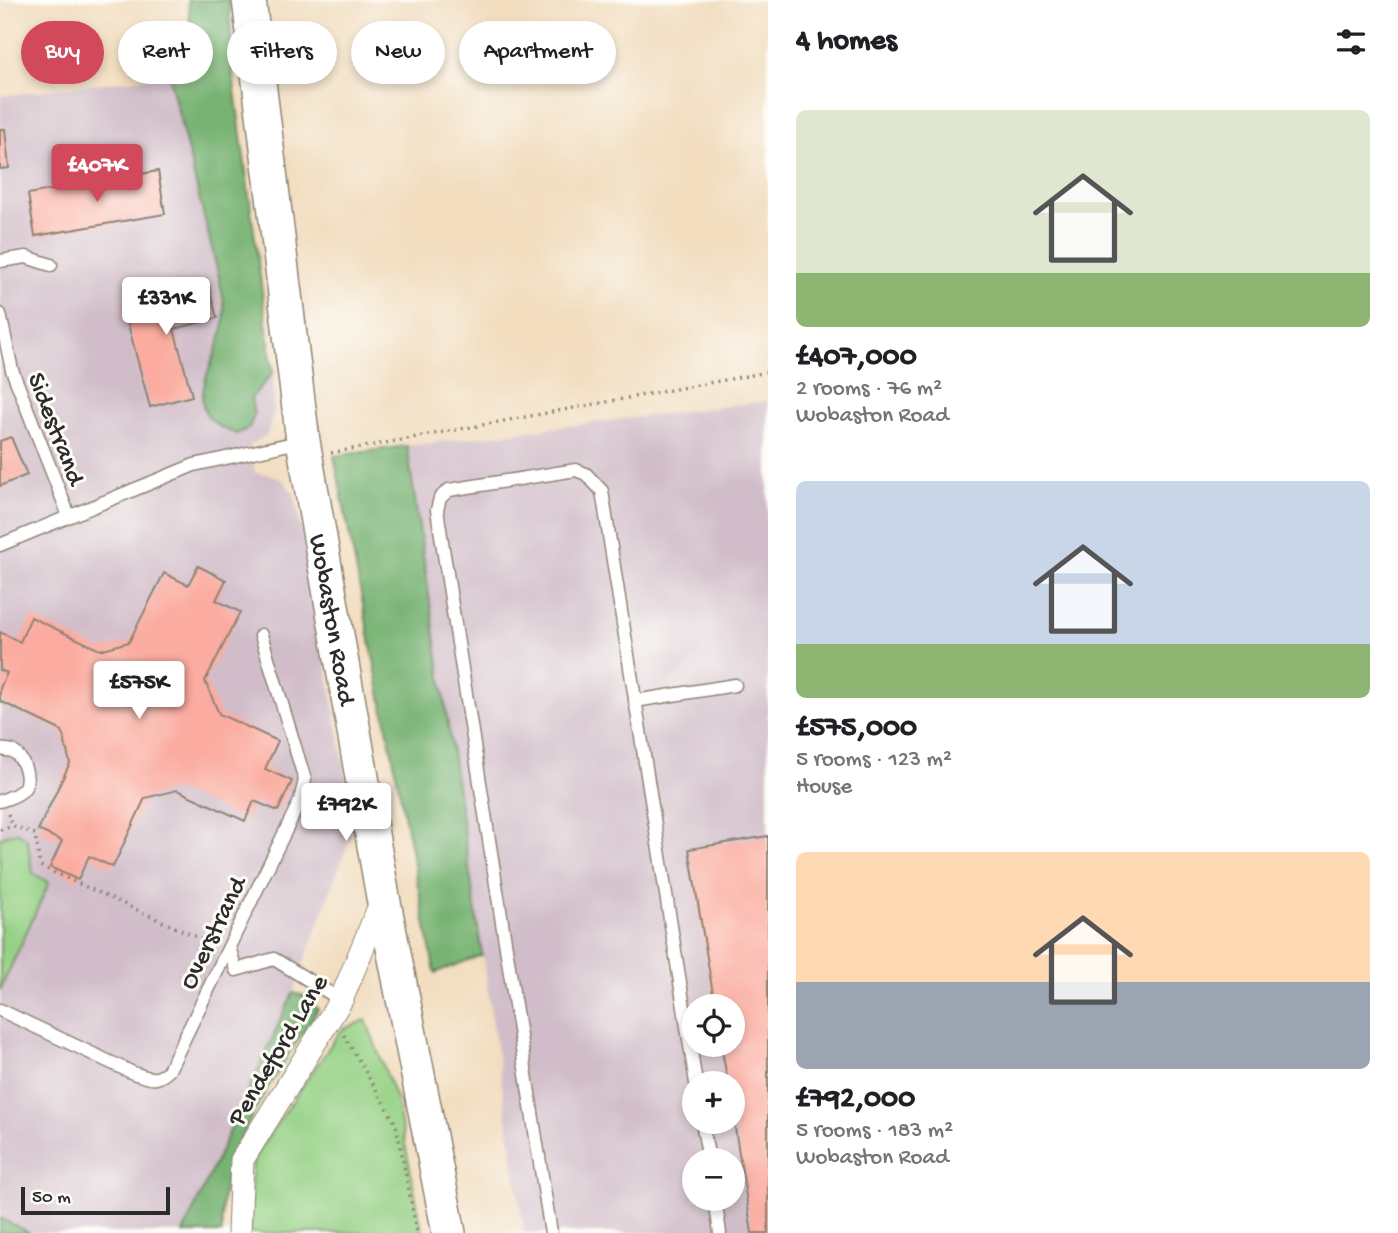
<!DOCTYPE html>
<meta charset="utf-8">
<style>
:root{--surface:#fff;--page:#f2f2f2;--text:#202124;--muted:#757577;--accent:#d1495b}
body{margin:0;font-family:"Gochi Hand",sans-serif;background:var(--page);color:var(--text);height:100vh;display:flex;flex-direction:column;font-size:26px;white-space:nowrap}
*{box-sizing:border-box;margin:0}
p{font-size:23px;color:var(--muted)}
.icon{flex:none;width:38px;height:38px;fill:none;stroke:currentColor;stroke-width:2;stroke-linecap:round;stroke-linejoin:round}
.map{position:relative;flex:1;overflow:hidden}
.panel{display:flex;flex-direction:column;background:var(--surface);width:630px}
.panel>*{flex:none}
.banner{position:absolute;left:21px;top:21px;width:640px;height:63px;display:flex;gap:14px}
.fabs{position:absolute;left:682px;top:994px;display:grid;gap:14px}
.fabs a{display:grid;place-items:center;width:63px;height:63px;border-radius:50%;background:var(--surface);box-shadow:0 4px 10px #0003;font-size:35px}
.scale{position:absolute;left:21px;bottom:18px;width:149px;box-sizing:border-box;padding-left:7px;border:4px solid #2b2b2b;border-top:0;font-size:19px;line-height:24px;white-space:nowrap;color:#2b2b2b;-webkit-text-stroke:5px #fdfcf7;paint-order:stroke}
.price{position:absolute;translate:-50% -60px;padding:0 16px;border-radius:7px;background:#fff;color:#222;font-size:23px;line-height:46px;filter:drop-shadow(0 2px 4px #0008)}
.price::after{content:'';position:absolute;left:50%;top:42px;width:21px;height:16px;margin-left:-10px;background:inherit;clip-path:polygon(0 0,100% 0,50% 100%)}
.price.selected{background:var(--accent);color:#fff}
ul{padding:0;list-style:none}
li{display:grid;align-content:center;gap:14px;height:371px;padding:0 28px}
li span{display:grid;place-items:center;height:217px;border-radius:10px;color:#555}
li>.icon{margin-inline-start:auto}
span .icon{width:126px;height:126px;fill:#fffc;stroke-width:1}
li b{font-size:30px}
h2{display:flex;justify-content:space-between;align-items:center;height:84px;padding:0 28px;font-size:30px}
.pill{padding:0 24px;border-radius:32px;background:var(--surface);box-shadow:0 4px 10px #0003;font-size:24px;line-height:63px}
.pill.selected{background:var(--accent);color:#fff}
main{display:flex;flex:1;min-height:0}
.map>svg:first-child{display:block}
</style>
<main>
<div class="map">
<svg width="768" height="1233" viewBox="0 0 768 1233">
<rect width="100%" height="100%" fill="#fdfcf7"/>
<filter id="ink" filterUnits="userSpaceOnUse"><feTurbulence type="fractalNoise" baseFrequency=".0143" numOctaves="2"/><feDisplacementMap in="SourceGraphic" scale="14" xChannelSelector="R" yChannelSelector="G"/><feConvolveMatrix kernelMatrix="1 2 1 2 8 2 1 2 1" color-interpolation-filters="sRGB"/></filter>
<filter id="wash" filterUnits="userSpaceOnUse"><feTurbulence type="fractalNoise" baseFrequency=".00686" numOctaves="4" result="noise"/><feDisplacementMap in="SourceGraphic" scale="28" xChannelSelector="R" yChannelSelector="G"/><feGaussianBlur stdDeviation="1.57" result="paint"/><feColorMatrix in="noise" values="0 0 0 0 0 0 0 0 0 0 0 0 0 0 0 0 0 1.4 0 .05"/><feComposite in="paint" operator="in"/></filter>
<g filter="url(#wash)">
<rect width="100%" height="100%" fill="#f2ddbf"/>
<!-- industrial -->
<g fill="#d1bdc9" fill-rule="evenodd">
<polygon points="169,75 218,272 224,321 201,392 223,430 237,434 249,428 254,415 251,398 273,373 274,411 271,423 267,435 250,445 255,473 271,475 283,480 295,495 355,824 293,993 183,1233 30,1233 0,1218 0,96"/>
<path d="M768 401V1233H524L407 446ZM695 1006H733V1045H695ZM695 1083H733V1122H695ZM695 1160H733V1199H695Z"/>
</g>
<!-- green -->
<g fill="#96d186" stroke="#607e58" stroke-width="2">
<polygon points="16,832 27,839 33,873 49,883 0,990 0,837"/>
<polygon points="366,1020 396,1099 423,1233 249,1233 253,1159 341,1030"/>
</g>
<!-- forest -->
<g fill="#78b373" stroke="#526f4f" stroke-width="2">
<path d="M188 0H229L233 76 273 373 251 398 254 415 249 428 237 434C171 414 219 364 224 322 227 303 214 257 209 237 196 183 182 129 169 75L192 44Z"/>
<polygon points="407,446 482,955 435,973 334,456"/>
<path d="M293 993 305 996 318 1009C281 1068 237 1126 223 1195 221 1207 222 1221 222 1233H183Z"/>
<polygon points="0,1218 30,1233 0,1233"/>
</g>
<g id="blocks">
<!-- building -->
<g fill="#fbab9f">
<polygon points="0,129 5,129 9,168 0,169"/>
<polygon points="158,171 165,214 35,236 28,194"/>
<polygon points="207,279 217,318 174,329 192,396 150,407 122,302"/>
<polygon points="11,437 27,475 0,486 0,441"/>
<polygon points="198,566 226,580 216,600 240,612 205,681 219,714 278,741 265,769 292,781 278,811 254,801 245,821 177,790 145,798 113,867 89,856 78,880 50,867 62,841 38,830 70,763 62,731 0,701 0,688 7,673 0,670 0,632 20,642 31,617 100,650 129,642 164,573 188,585"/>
<polygon points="768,836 768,1233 752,1233 733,1116 733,1083 728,1083 721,1045 733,1045 733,1006 715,1006 689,849"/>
</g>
</g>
</g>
<g filter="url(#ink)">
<use href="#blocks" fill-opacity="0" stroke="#8e8475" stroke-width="2"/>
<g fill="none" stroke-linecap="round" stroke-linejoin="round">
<defs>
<g id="lane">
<polyline points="0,261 26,257 51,265"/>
<polyline points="0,314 12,370 69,516"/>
<polyline points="0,545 194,465 303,441"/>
<polyline points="635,701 735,685"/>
<path d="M0 749C4 750 8 750 12 751 23 757 30 775 25 787 20 795 8 798 0 801"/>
<polyline points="229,947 236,970 274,959 341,1000"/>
<path d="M0 1010 133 1073C150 1078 156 1083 169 1070L300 801 305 780 261 635"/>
<polyline points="702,1122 709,1160"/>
<polyline points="715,1199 720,1233"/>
<polyline points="551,1233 437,510 440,498 449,490 576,470 586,474 602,491 696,1083"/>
</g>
<polyline id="street" points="239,1233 242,1160 341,1000 383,898"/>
<g id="secondary">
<path id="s1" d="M249 0 303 441 383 897 449 1233"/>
</g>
</defs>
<!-- lane casing -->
<use href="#lane" stroke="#8e8475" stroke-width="15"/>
<!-- street casing -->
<use href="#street" stroke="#8e8475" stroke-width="25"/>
<!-- secondary casing -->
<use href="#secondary" stroke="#8e8475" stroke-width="36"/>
<!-- path -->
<g stroke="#8e8475" stroke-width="3.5" stroke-dasharray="2 5" stroke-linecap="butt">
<polyline points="331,453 768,372"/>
<polyline points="8,814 12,826 35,834 40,866 212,944"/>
<polyline points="0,830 12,826"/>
<polyline points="344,1035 396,1124 417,1233"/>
</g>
<!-- lane -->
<use href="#lane" stroke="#fff" stroke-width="12"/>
<!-- street -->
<use href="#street" stroke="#fff" stroke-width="23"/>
<!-- secondary -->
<use href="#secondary" stroke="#fff" stroke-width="33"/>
</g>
</g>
<g text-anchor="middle" stroke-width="6" stroke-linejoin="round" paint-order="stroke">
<!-- street labels -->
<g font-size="26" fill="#2b2b2b" stroke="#fdfcf7">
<text transform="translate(58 428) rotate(69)" y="9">Sidestrand</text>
<text dy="9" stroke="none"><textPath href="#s1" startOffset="625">Wobaston Road</textPath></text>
<text transform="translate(211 932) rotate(-64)" y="9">Overstrand</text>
<text transform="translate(276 1049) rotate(-59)" y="9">Pendeford Lane</text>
</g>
</g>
</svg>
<div class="fabs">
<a><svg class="icon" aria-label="locate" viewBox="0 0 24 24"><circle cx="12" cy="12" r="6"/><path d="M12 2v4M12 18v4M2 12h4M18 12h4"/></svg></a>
<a>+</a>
<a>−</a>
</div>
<div class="scale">50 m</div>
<b class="price selected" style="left:97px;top:204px">£407K</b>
<b class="price" style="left:166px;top:337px">£331K</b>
<b class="price" style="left:139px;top:721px">£575K</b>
<b class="price" style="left:346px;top:843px">£792K</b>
<div class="banner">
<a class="pill selected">Buy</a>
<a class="pill">Rent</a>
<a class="pill">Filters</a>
<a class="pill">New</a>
<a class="pill">Apartment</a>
</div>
</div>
<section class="panel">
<h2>4 homes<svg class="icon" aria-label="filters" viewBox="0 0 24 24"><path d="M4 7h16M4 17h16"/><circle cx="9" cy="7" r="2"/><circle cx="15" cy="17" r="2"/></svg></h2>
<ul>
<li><span style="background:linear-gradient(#dfe7d0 75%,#8fb573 0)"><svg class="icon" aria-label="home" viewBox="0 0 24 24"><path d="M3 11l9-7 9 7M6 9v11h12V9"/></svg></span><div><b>£407,000</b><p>2 rooms · 76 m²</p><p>Wobaston Road</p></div></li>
<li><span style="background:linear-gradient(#c9d6e8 75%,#8fb573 0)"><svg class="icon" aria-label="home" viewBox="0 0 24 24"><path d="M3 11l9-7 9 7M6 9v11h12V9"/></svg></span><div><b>£575,000</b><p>5 rooms · 123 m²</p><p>House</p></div></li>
<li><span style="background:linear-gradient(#ffd9b3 60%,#9aa5b1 0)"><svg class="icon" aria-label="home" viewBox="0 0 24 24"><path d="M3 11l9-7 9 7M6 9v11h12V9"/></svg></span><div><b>£792,000</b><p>5 rooms · 183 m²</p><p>Wobaston Road</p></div></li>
</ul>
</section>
</main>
